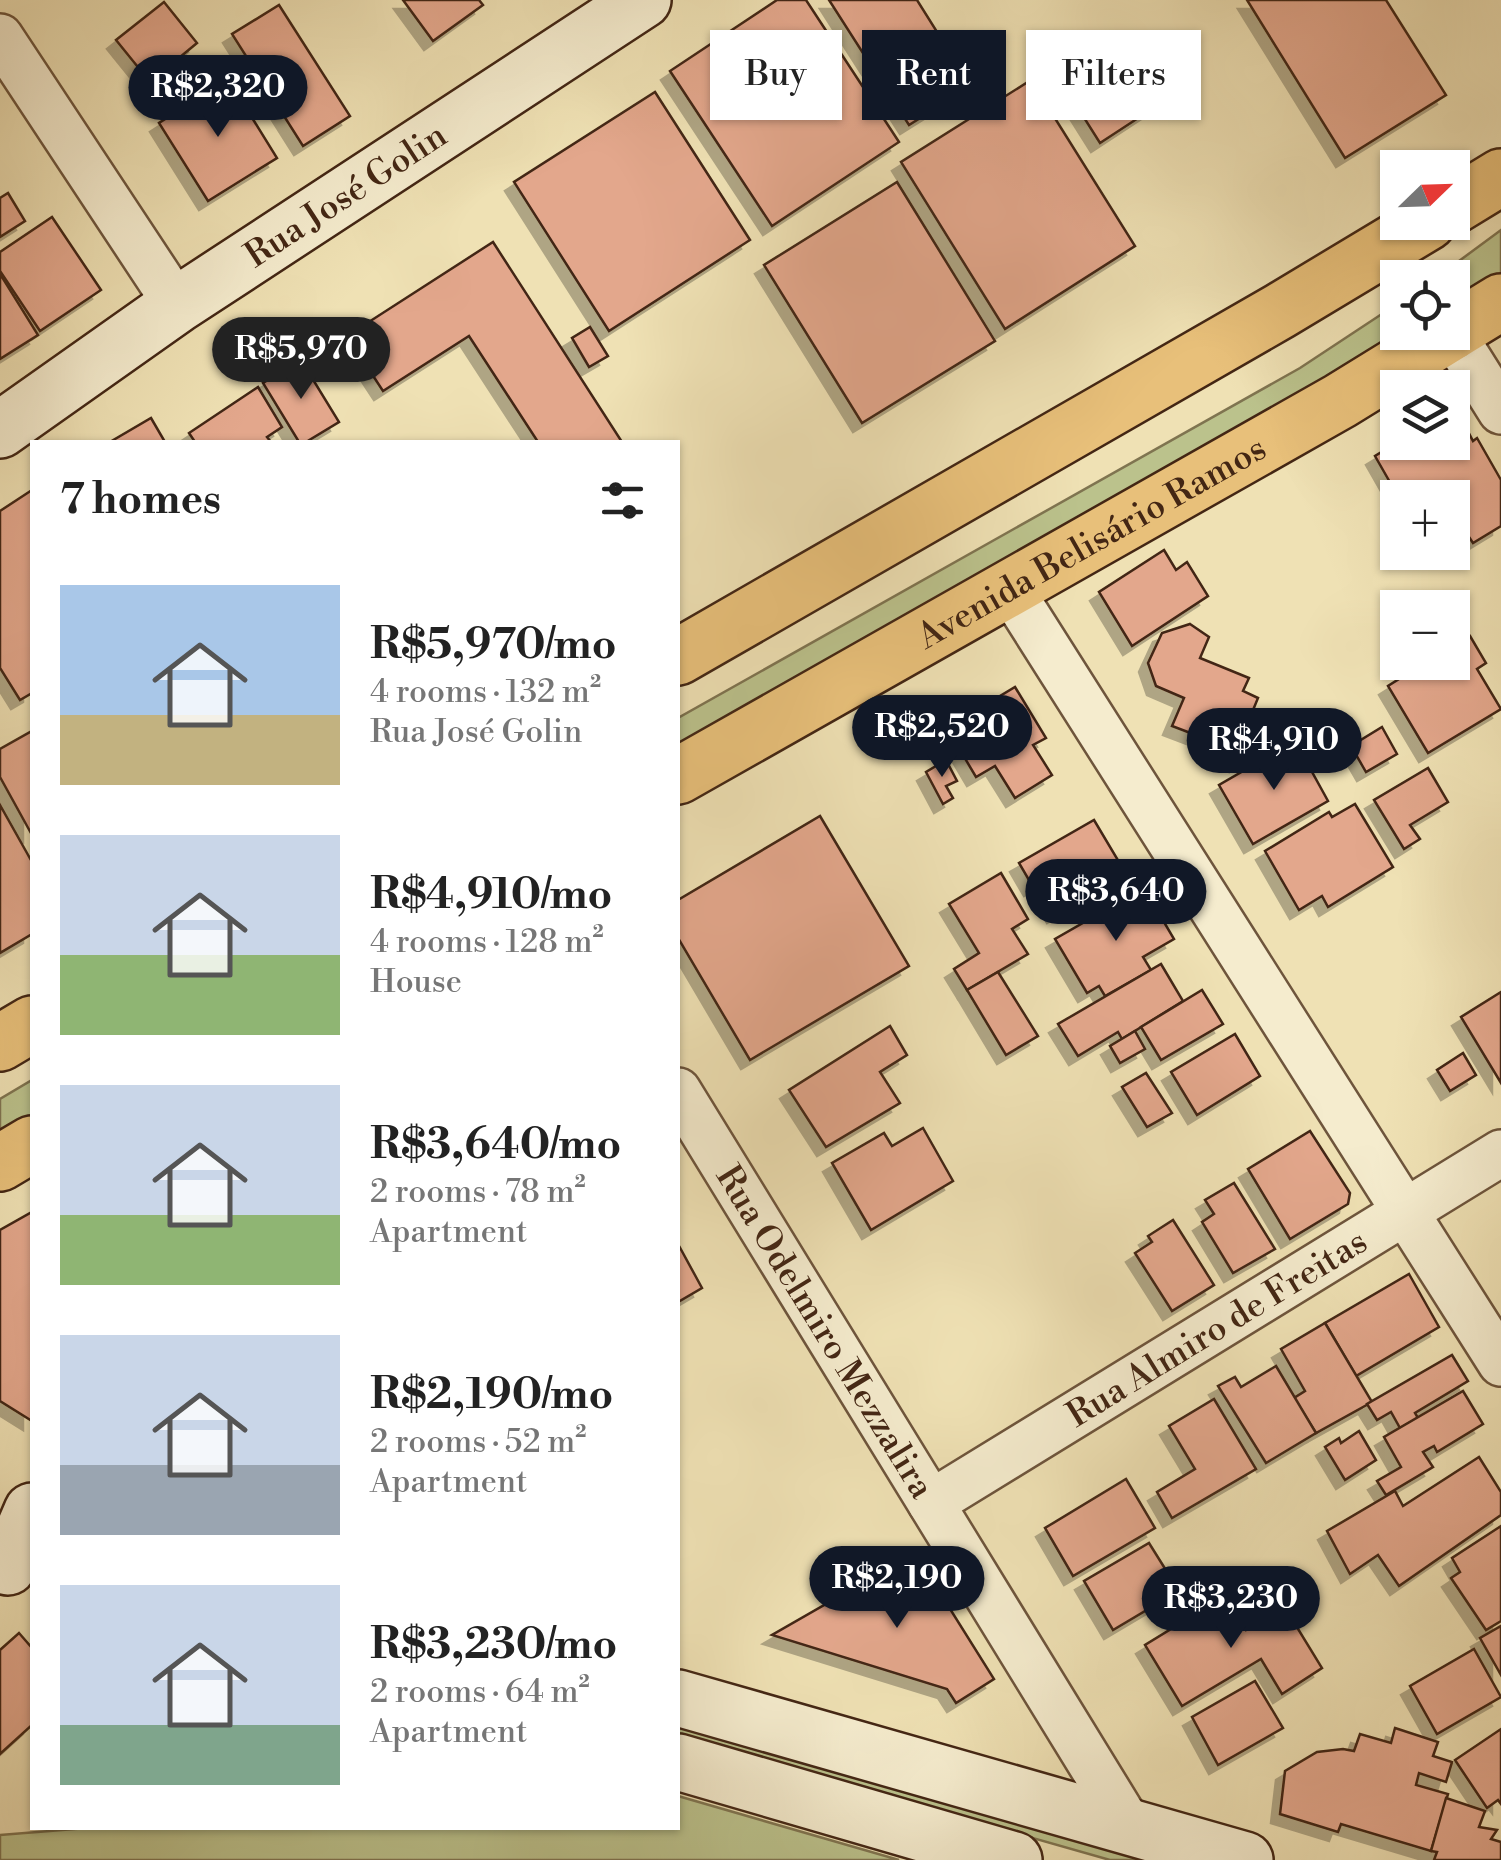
<!DOCTYPE html>
<meta charset="utf-8">
<style>
:root{--surface:#fff;--page:#f6f6f6;--text:#222;--muted:#767676;--accent:#111827}
body{margin:0;font-family:"Libre Bodoni",serif;background:var(--page);color:var(--text);height:100vh;display:flex;flex-direction:column;font-size:38px;white-space:nowrap}
*{box-sizing:border-box;margin:0}
p{font-size:32px;color:var(--muted)}
.icon{flex:none;width:55px;height:55px;fill:none;stroke:currentColor;stroke-width:2;stroke-linecap:round;stroke-linejoin:round}
.map{position:relative;flex:1;overflow:hidden}
.details{position:absolute;left:30px;top:440px;width:650px;height:1390px;display:flex;flex-direction:column;background:var(--surface);border-radius:0px;box-shadow:0 2px 8px #0004}
.details>*{flex:none}
.banner{position:absolute;left:710px;top:30px;width:640px;height:90px;display:flex;gap:20px}
.needle{width:65px;rotate:67deg}
.controls{position:absolute;left:1380px;top:150px;display:grid;gap:20px}
.controls a{display:grid;place-items:center;width:90px;height:90px;border-radius:0px;background:var(--surface);box-shadow:0 2px 8px #0004;font-size:50px}
.price{position:absolute;translate:-50% -85px;padding:0 22px;border-radius:35px;background:var(--accent);color:#fff;font-size:32px;line-height:65px;filter:drop-shadow(0 2px 5px #0008)}
.price::after{content:'';position:absolute;left:50%;top:60px;width:30px;height:22px;margin-left:-15px;background:inherit;clip-path:polygon(0 0,100% 0,50% 100%)}
.price.current{background:#222;color:#fff}
ul{padding:0;list-style:none}
li{display:flex;align-items:center;gap:30px;height:250px;padding:0 30px}
li span{display:grid;place-items:center;flex:none;width:280px;height:200px;border-radius:0px;color:#555}
li>.icon{margin-inline-start:auto}
span .icon{width:120px;height:120px;fill:#fffc;stroke-width:1}
li b{font-size:42px}
h2{display:flex;justify-content:space-between;align-items:center;height:120px;padding:0 30px;font-size:42px}
.tag{padding:0 35px;border-radius:0px;background:var(--surface);box-shadow:0 2px 8px #0004;font-size:35px;line-height:90px}
.tag.current{background:var(--accent);color:#fff}
.map>svg:first-child{display:block}
</style>
<div class="map">
<svg width="1501" height="1860" viewBox="0 0 1501 1860">
<defs>
<filter id="shadow"><feDropShadow dx="-9" dy="9" stdDeviation="0" flood-color="#0004"/></filter>
</defs>
<rect width="100%" height="100%" fill="#efe1b4"/>
<filter id="stains"><feTurbulence type="fractalNoise" baseFrequency=".002" numOctaves="4"/><feColorMatrix values="0 0 0 0 .2 0 0 0 0 .09 0 0 0 0 .02 0 0 0 .5 -.17"/></filter>
<radialGradient id="worn" r=".72"><stop offset=".6" stop-color="#630" stop-opacity="0"/><stop offset="1" stop-color="#630" stop-opacity=".3"/></radialGradient>
<!-- green -->
<g fill="#bbc28c" stroke="#7f7450" stroke-width="2.5">
<polygon points="1501,230 1501,279 1453,313 1452,278 1436,278"/>
<polygon points="1397,304 1398,332 1425,333 678,752 678,718 1300,368"/>
<polygon points="32,1080 32,1114 0,1133 0,1099"/>
<polygon points="678,1718 1179,1860 1110,1860 678,1737"/>
<polygon points="678,1796 899,1860 0,1860 0,1835 87,1828 678,1828"/>
</g>
<!-- building -->
<g fill="#e3a78c" stroke="#432614" stroke-width="2.5" filter="url(#shadow)">
<polygon points="403,0 479,0 483,5 433,41"/>
<polygon points="777,0 806,0 899,142 772,226 670,71"/>
<polygon points="829,0 917,0 971,86 909,125"/>
<polygon points="1247,0 1386,0 1446,95 1345,158"/>
<polygon points="164,2 197,43 150,82 116,40"/>
<polygon points="279,5 350,116 303,146 232,34"/>
<polygon points="1104,35 1152,109 1100,143 1052,67"/>
<polygon points="228,79 277,158 208,201 159,123"/>
<polygon points="1031,80 1135,246 1005,329 901,162"/>
<polygon points="655,92 750,240 609,331 514,182"/>
<polygon points="897,182 995,341 862,423 764,265"/>
<polygon points="8,193 25,221 0,237 0,198"/>
<polygon points="52,217 101,290 40,331 0,271 0,252"/>
<polygon points="493,242 622,442 538,442 469,336 383,391 347,336"/>
<polygon points="0,274 38,335 0,359"/>
<polygon points="590,327 608,356 589,367 572,338"/>
<polygon points="301,360 339,422 306,442 299,442 263,383"/>
<polygon points="258,387 282,427 267,437 271,442 195,442 189,433"/>
<polygon points="151,418 165,442 110,442"/>
<polygon points="1461,418 1473,441 1477,438 1501,480 1501,526 1473,543 1467,534 1452,543 1452,498 1399,498 1375,456 1398,442 1452,442 1452,423"/>
<polygon points="32,490 32,693 20,700 0,668 0,511"/>
<polygon points="1164,550 1176,570 1187,562 1208,596 1132,646 1099,592"/>
<polygon points="1190,624 1209,637 1200,658 1249,678 1243,691 1258,698 1251,715 1258,719 1238,763 1205,748 1209,740 1172,726 1184,698 1156,686 1148,663 1162,633"/>
<polygon points="1470,636 1486,663 1477,669 1501,709 1428,753 1388,686 1426,662 1452,662 1452,647"/>
<polygon points="1015,687 1046,738 1033,745 1052,775 1015,798 995,766 976,777 947,728"/>
<polygon points="1382,727 1397,754 1366,772 1351,746"/>
<polygon points="32,731 32,835 0,777 0,749"/>
<polygon points="1295,741 1328,801 1253,844 1219,785"/>
<polygon points="946,760 957,781 946,786 953,798 943,804 926,772"/>
<polygon points="1428,768 1448,802 1410,825 1420,839 1404,849 1374,800"/>
<polygon points="1355,804 1393,867 1328,907 1322,896 1299,910 1265,851 1329,812 1332,817"/>
<polygon points="0,805 32,862 32,934 0,953"/>
<polygon points="820,816 909,966 750,1060 678,938 678,900"/>
<polygon points="1094,820 1125,872 1056,914 1038,884 1033,887 1019,863"/>
<polygon points="1001,873 1028,919 1012,929 1028,954 967,990 954,969 979,953 949,904"/>
<polygon points="1144,888 1174,939 1143,957 1151,970 1105,996 1099,986 1087,993 1055,939"/>
<polygon points="1161,964 1183,1001 1122,1039 1118,1032 1078,1056 1058,1024"/>
<polygon points="998,972 1038,1036 1006,1055 967,990"/>
<polygon points="1202,990 1223,1024 1161,1060 1141,1027"/>
<polygon points="1501,992 1501,1083 1461,1017"/>
<polygon points="890,1026 907,1055 880,1072 900,1103 826,1147 789,1090"/>
<polygon points="1135,1031 1145,1049 1120,1063 1110,1046"/>
<polygon points="1235,1034 1260,1076 1197,1115 1171,1072"/>
<polygon points="1463,1053 1476,1075 1450,1091 1437,1070"/>
<polygon points="1146,1073 1172,1113 1147,1127 1122,1087"/>
<polygon points="923,1128 953,1181 871,1230 832,1163 884,1133 892,1146"/>
<polygon points="1310,1131 1350,1193 1348,1204 1290,1239 1248,1169"/>
<polygon points="1234,1183 1275,1249 1233,1273 1202,1222 1214,1214 1205,1200"/>
<polygon points="32,1212 32,1421 0,1401 0,1230"/>
<polygon points="1173,1220 1214,1285 1172,1311 1135,1253 1152,1242 1148,1236"/>
<polygon points="678,1244 702,1288 678,1302"/>
<polygon points="1409,1274 1439,1327 1356,1376 1325,1323"/>
<polygon points="1325,1323 1372,1402 1316,1433 1294,1398 1305,1391 1281,1349"/>
<polygon points="1452,1355 1468,1381 1415,1413 1418,1418 1400,1428 1391,1412 1377,1420 1367,1404"/>
<polygon points="1276,1366 1316,1433 1266,1463 1218,1386 1235,1377 1241,1387"/>
<polygon points="1463,1391 1483,1424 1437,1452 1434,1446 1423,1452 1433,1467 1386,1495 1377,1481 1401,1467 1384,1437"/>
<polygon points="1214,1399 1256,1469 1172,1518 1157,1492 1195,1469 1169,1426"/>
<polygon points="1359,1431 1376,1460 1345,1480 1325,1447 1339,1438 1341,1443"/>
<polygon points="1479,1457 1501,1492 1501,1515 1399,1586 1378,1555 1350,1574 1327,1531 1395,1491 1403,1506"/>
<polygon points="1126,1479 1155,1528 1073,1576 1045,1528"/>
<polygon points="1501,1526 1501,1621 1486,1630 1451,1578 1460,1572 1452,1558"/>
<polygon points="1149,1543 1169,1575 1178,1570 1187,1586 1113,1630 1084,1581"/>
<polygon points="915,1553 994,1679 956,1703 947,1689 772,1635"/>
<polygon points="1225,1596 1246,1630 1284,1606 1322,1668 1282,1694 1261,1659 1182,1706 1145,1645"/>
<polygon points="1501,1626 1501,1675 1480,1638"/>
<polygon points="19,1633 32,1648 32,1725 0,1754 0,1650"/>
<polygon points="1474,1649 1501,1697 1437,1734 1410,1686"/>
<polygon points="1255,1681 1283,1728 1218,1765 1192,1717"/>
<polygon points="1395,1728 1438,1742 1433,1756 1452,1762 1446,1782 1419,1773 1416,1785 1448,1794 1431,1851 1341,1824 1338,1832 1280,1814 1285,1771 1317,1752 1343,1749 1354,1751 1360,1734 1391,1743"/>
<polygon points="1501,1729 1501,1804 1498,1800 1487,1808 1455,1760"/>
<polygon points="1446,1798 1485,1811 1479,1827 1497,1830 1491,1839 1501,1842 1501,1860 1434,1860 1437,1852 1431,1851"/>
</g>
<g fill="none" stroke-linecap="round" stroke-linejoin="round">
<defs>
<g id="street">
<polyline points="0,37 177,305"/>
<polyline points="1452,333 1501,411"/>
<polyline points="1010,589 1501,1363"/>
<path id="s1" d="M678 1091 1131 1829"/>
<path id="s2" d="M931 1503 1501 1153"/>
</g>
<g id="secondary">
<path id="s3" d="M0 430 177 305 643 0"/>
<polyline points="8,1567 32,1511"/>
<polyline points="678,1698 1245,1860"/>
<polyline points="678,1762 1014,1860"/>
</g>
<g id="primary">
<polyline points="1452,207 1501,177"/>
<polyline points="1452,332 1501,302"/>
<polyline points="678,657 1280,311 1428,222"/>
<path id="s4" d="M678 776 1340 401 1452 332"/>
<polyline points="0,1043 32,1024"/>
<polyline points="0,1163 32,1144"/>
</g>
</defs>
<!-- street casing -->
<use href="#street" stroke="#6e553c" stroke-width="50"/>
<!-- secondary casing -->
<use href="#secondary" stroke="#432614" stroke-width="60"/>
<!-- primary casing -->
<use href="#primary" stroke="#432614" stroke-width="60"/>
<!-- street -->
<use href="#street" stroke="#f5ecce" stroke-width="45"/>
<!-- secondary -->
<use href="#secondary" stroke="#f5ecce" stroke-width="55"/>
<!-- primary -->
<use href="#primary" stroke="#e8c07a" stroke-width="55"/>
</g>
<g text-anchor="middle" stroke-width="8" stroke-linejoin="round" paint-order="stroke">
<!-- street labels -->
<g font-size="35" fill="#432614" stroke="#f5ecce">
<text dy="12" stroke="none"><textPath href="#s3" startOffset="418">Rua José Golin</textPath></text>
<text dy="12" stroke="none"><textPath href="#s4" startOffset="475">Avenida Belisário Ramos</textPath></text>
<text dy="12" stroke="none"><textPath href="#s2" startOffset="335">Rua Almiro de Freitas</textPath></text>
<text dy="12" stroke="none"><textPath href="#s1" startOffset="282">Rua Odelmiro Mezzalira</textPath></text>
</g>
</g>
<rect width="100%" height="100%" filter="url(#stains)"/>
<rect width="100%" height="100%" fill="url(#worn)"/>
</svg>
<div class="controls">
<a><svg class="needle" viewBox="-14 -14 28 28"><path d="M0-13l5 13h-10z" fill="#e53935"/><path d="M0 13l5-13h-10z" fill="#767676"/></svg></a>
<a><svg class="icon" aria-label="locate" viewBox="0 0 24 24"><circle cx="12" cy="12" r="6"/><path d="M12 2v4M12 18v4M2 12h4M18 12h4"/></svg></a>
<a><svg class="icon" aria-label="layers" viewBox="0 0 24 24"><path d="M12 4l9 5-9 5-9-5zM3 14l9 5 9-5"/></svg></a>
<a>+</a>
<a>−</a>
</div>
<b class="price" style="left:218px;top:140px">R$2,320</b>
<b class="price current" style="left:301px;top:402px">R$5,970</b>
<b class="price" style="left:942px;top:780px">R$2,520</b>
<b class="price" style="left:1274px;top:793px">R$4,910</b>
<b class="price" style="left:1116px;top:944px">R$3,640</b>
<b class="price" style="left:897px;top:1631px">R$2,190</b>
<b class="price" style="left:1231px;top:1651px">R$3,230</b>
<div class="banner">
<a class="tag">Buy</a>
<a class="tag current">Rent</a>
<a class="tag">Filters</a>
</div>
<section class="details">
<h2>7 homes<svg class="icon" aria-label="filters" viewBox="0 0 24 24"><path d="M4 7h16M4 17h16"/><circle cx="9" cy="7" r="2"/><circle cx="15" cy="17" r="2"/></svg></h2>
<ul>
<li><span style="background:linear-gradient(#a9c7e8 65%,#c2b280 0)"><svg class="icon" aria-label="home" viewBox="0 0 24 24"><path d="M3 11l9-7 9 7M6 9v11h12V9"/></svg></span><div><b>R$5,970/mo</b><p>4 rooms · 132 m²</p><p>Rua José Golin</p></div></li>
<li><span style="background:linear-gradient(#c9d6e8 60%,#8fb573 0)"><svg class="icon" aria-label="home" viewBox="0 0 24 24"><path d="M3 11l9-7 9 7M6 9v11h12V9"/></svg></span><div><b>R$4,910/mo</b><p>4 rooms · 128 m²</p><p>House</p></div></li>
<li><span style="background:linear-gradient(#c9d6e8 65%,#8fb573 0)"><svg class="icon" aria-label="home" viewBox="0 0 24 24"><path d="M3 11l9-7 9 7M6 9v11h12V9"/></svg></span><div><b>R$3,640/mo</b><p>2 rooms · 78 m²</p><p>Apartment</p></div></li>
<li><span style="background:linear-gradient(#c9d6e8 65%,#9aa5b1 0)"><svg class="icon" aria-label="home" viewBox="0 0 24 24"><path d="M3 11l9-7 9 7M6 9v11h12V9"/></svg></span><div><b>R$2,190/mo</b><p>2 rooms · 52 m²</p><p>Apartment</p></div></li>
<li><span style="background:linear-gradient(#c9d6e8 70%,#7fa58c 0)"><svg class="icon" aria-label="home" viewBox="0 0 24 24"><path d="M3 11l9-7 9 7M6 9v11h12V9"/></svg></span><div><b>R$3,230/mo</b><p>2 rooms · 64 m²</p><p>Apartment</p></div></li>
</ul>
</section>
</div>
